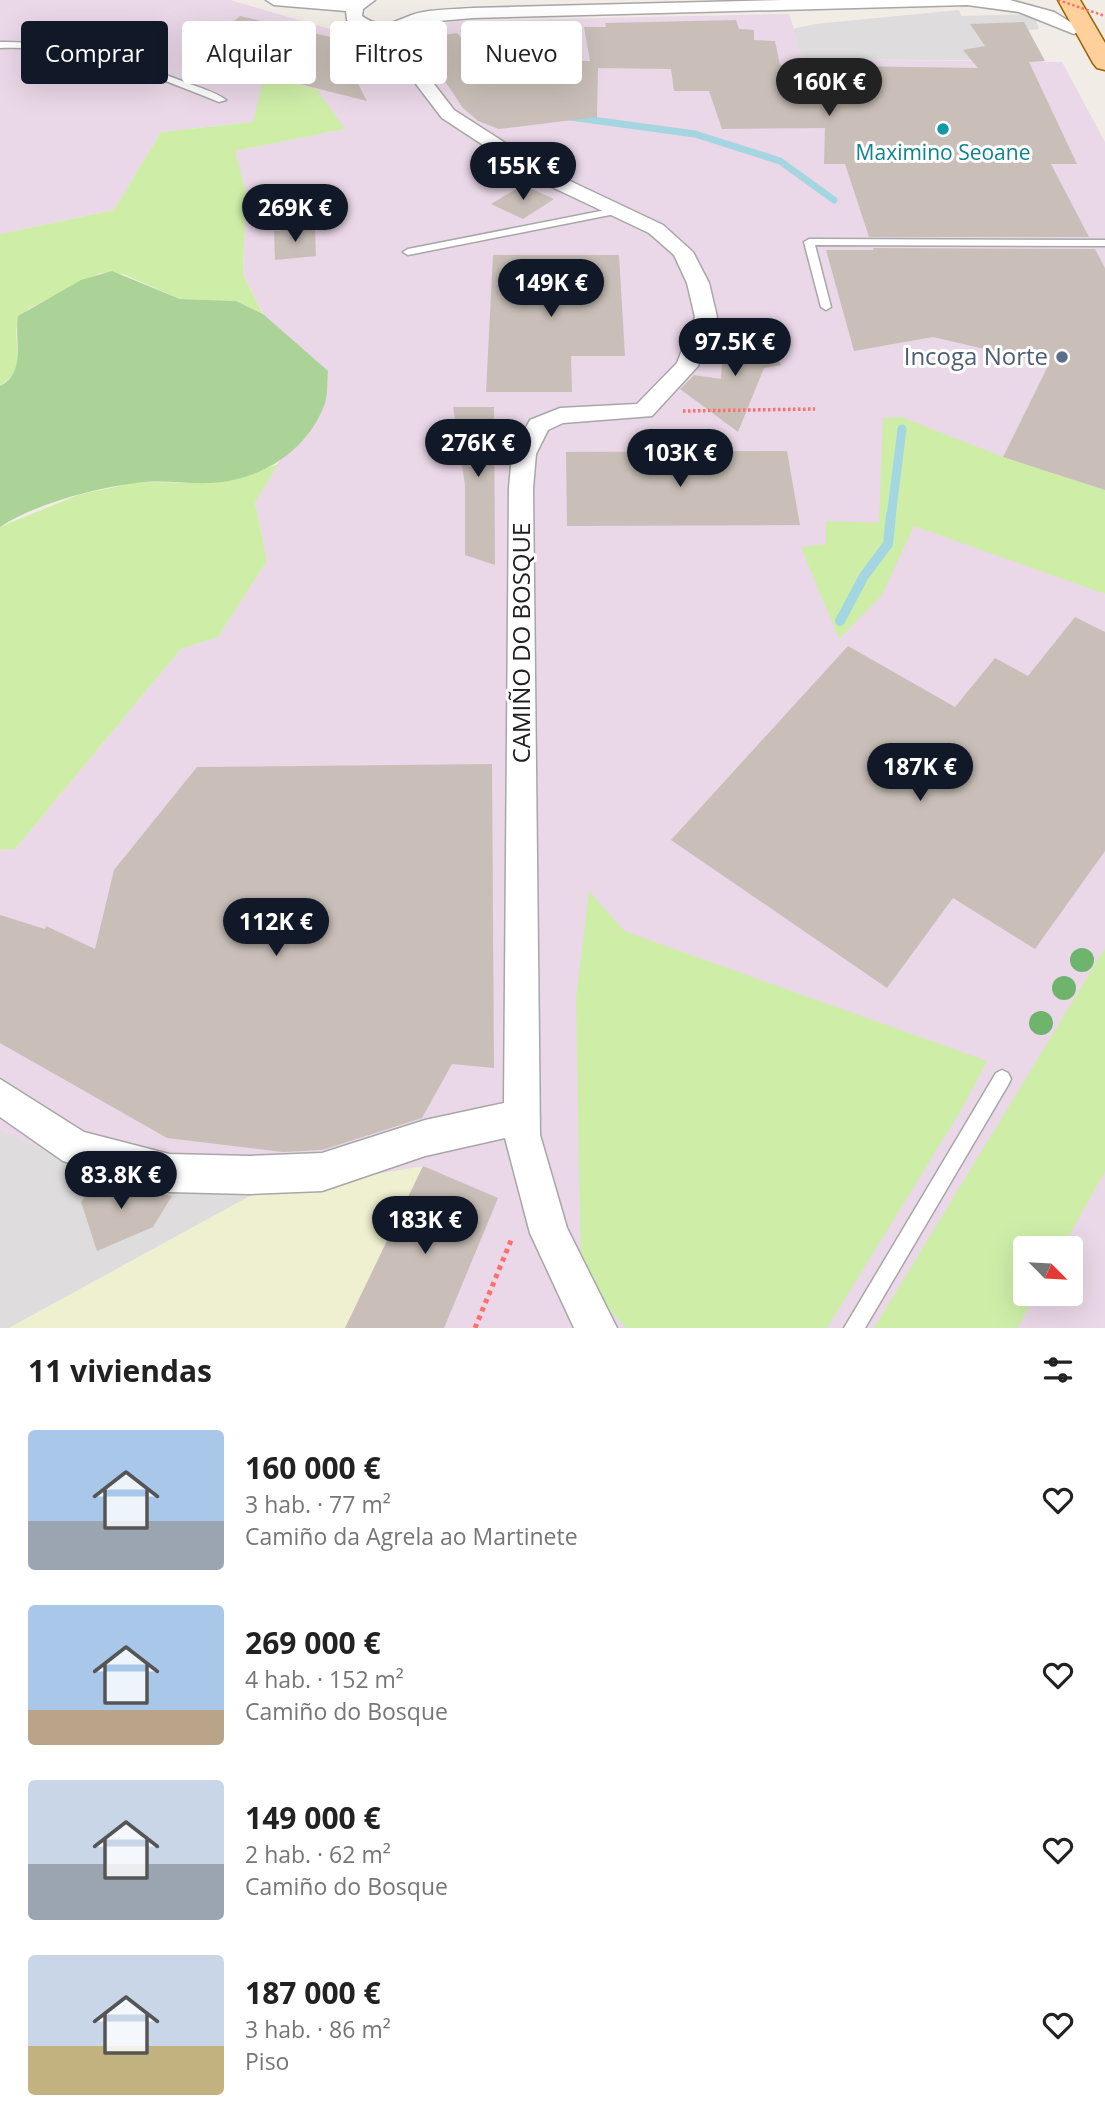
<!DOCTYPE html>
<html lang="es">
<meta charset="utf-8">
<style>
:root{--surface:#fff;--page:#f2f2f2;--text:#222;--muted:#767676;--accent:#111827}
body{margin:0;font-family:"Open Sans",sans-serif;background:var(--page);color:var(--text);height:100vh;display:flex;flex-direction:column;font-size:26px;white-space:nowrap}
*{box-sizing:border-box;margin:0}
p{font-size:23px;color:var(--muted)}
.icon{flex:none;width:38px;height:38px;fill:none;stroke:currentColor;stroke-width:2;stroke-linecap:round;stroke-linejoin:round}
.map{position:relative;height:1328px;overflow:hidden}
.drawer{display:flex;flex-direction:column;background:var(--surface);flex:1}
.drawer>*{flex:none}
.top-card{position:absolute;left:21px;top:21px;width:700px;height:63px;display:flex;gap:14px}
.needle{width:46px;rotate:114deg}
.buttons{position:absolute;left:1013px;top:1236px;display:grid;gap:14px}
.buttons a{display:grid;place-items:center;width:70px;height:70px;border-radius:7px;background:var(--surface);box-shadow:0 7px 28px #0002;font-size:35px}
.price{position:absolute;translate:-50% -60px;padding:0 16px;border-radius:24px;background:var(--accent);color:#fff;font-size:23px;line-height:46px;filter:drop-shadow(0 2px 4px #0008)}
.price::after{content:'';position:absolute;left:50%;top:42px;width:21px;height:16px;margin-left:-10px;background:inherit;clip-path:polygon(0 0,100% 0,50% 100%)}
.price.active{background:#222;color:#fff}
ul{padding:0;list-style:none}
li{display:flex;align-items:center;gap:21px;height:175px;padding:0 28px}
li span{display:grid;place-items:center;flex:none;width:196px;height:140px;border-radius:7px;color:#555}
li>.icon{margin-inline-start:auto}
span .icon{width:84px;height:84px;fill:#fffc;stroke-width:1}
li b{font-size:30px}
h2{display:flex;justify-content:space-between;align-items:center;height:84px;padding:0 28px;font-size:30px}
.tag{padding:0 24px;border-radius:7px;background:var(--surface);box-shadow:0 7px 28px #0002;font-size:24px;line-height:63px}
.tag.active{background:var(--accent);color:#fff}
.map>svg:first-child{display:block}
</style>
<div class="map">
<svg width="1105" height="1328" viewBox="0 0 1105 1328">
<rect width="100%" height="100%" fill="#f1ece5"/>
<!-- residential -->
<g fill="#dedcdc">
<polygon points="959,10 961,16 1034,14 1039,29 1028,30 1045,61 802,59 793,29 815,24"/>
<polygon points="0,1130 100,1174 250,1196 9,1328 0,1328"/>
</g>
<!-- industrial -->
<path fill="#ead7e7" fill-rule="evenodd" d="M0 0H230L347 34 404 31 457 21 789 14 803 59 1062 62 1105 142V1328H345L422 1167 250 1196 100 1174 0 1130V850L15 849 181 649 218 637 267 561 255 503 311 407 243 274 246 192 234 151 345 129 253 122 161 132 114 210 0 234ZM1026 1248H1071V1293H1026Z"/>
<!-- farmland -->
<polygon fill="#eff0d0" points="423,1166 345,1328 9,1328 250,1196"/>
<!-- grass -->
<g fill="#ceeea8">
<polygon points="264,77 316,89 345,129 235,151 246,192 243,274 263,314 236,301 180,299 123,274 100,273 28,309 16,329 18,365 16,373 0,386 0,234 114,210 161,132 253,122"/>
<polygon points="901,417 1003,457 1105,490 1105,594 914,526 882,595 839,639 801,547 826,544 826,521 879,523 883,418"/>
<polygon points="278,464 255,503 267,561 218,637 181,649 15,849 0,850 0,527 78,495 138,482 214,483 240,478"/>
<polygon points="589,891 624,931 987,1061 963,1107 827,1328 626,1328 600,1300 581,1262 576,999"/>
<polygon points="1105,948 1105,1171 1062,1248 1026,1248 1026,1293 1037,1293 1017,1328 874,1328"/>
</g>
<!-- forest -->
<path fill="#abd398" d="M112 271 180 299 236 301 263 314 328 371C327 380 328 393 325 403 308 451 260 481 210 483 186 484 160 479 136 483 95 488 35 504 0 527V386C27 372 14 341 18 316L81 280Z"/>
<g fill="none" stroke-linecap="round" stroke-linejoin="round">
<!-- stream-far2 -->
<polyline stroke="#a3d6e1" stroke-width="7" points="570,117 695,134 780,161 834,200"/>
<!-- stream-far1 -->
<polyline stroke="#a3d6e1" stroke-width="9" points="891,517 902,429"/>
<!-- stream -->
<polyline stroke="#a3d6e1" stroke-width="10" points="840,621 864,576 888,544 891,515"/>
</g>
<!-- building -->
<g fill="#c9bfb8">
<polygon points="240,16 335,38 360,71 354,76 367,101 189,56"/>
<polygon points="736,20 739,29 754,30 754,40 775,41 780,65 978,68 963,50 985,46 970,24 1024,22 1045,61 1029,62 1077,164 1051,164 1089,237 869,237 845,164 824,164 825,128 722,129 709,91 674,91 671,69 598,68 597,117 499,129 478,121 463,108 434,65 411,40 457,33 483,60 590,61 584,27 606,27 605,23"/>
<polygon points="523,185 554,199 523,219 491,204"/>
<polygon points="315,228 316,256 275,260 274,231"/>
<polygon points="873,248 1095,249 1105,268 1105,490 1003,457 1049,364 933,337 854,351 826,250 874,250"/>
<polygon points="493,255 619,255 625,356 571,356 572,392 486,392"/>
<polygon points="767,333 781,365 764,368 738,432 680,389 694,375 721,379 724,337"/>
<polygon points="453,407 494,407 495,565 465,555 465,485"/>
<polygon points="787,451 800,525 567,526 566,452"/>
<polygon points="1075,617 1105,632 1105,851 1035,949 953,898 887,988 671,840 848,646 955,707 995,658 1028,676"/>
<polygon points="492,764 494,1068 452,1064 422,1118 322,1150 283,1152 167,1138 0,1043 0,915 45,929 46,926 95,949 114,870 197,767"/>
<polygon points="423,1166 498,1198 444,1328 345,1328"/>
<polygon points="98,1178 172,1196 153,1227 97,1251 81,1202"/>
</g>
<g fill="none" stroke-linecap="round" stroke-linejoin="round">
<defs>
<g id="service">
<path d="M0 42C64 41 123 58 182 81 197 87 214 91 226 100L219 102C147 73 78 45 0 48Z"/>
<polygon points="621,207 625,208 625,212 408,255 403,252 408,249"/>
<polygon points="809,239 1105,240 1105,246 815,245 831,307 826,310 821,307 804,242"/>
<polygon points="1002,1070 1008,1073 1011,1079 1008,1085 865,1328 844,1328 996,1073"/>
</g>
<path id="minor" d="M266 0H375L363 9 362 16C387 34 399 16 423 12 440 9 457 9 473 8L783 0H1010L1054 12 1082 29 1074 34 1019 12 967 5 473 18 427 22 400 31 417 62 454 110 549 171 663 225 693 252 709 283 717 317 698 366 652 416 563 423 548 430 536 454 533 488 540 1135 567 1228 617 1328H574L530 1233 505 1138 425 1156 322 1191 250 1194 169 1192 63 1161 0 1117V1079L84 1132 169 1154 250 1156 322 1153 425 1120 504 1103 509 488 512 454 530 420 560 408 637 404 677 363 695 317 687 283 674 255 649 233 535 179 442 118 400 63 388 39 381 33 359 30 347 20 346 11 274 5Z"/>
<polygon id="primary" points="1058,0 1080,0 1105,43 1105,70 1097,68 1093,63"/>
</defs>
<!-- service casing -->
<use href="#service" stroke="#a7a7a7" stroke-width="3"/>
<!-- minor casing -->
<use href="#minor" stroke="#a7a7a7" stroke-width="3"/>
<!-- primary casing -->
<use href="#primary" stroke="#9b6100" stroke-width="3"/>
<!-- path-far1 -->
<polyline stroke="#ff7168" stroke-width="3.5" stroke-dasharray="2.5 2.5" stroke-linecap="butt" points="683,411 815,409"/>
<!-- path -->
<polyline stroke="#ff7168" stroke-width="5" stroke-dasharray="4.5 4.5" stroke-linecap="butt" points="475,1328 512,1238"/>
<!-- service -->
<use href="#service" fill="#fff" fill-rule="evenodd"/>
<!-- minor -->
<use href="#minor" fill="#fff" fill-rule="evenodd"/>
<!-- primary -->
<use href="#primary" fill="#ffd09c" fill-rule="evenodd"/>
<!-- path-bridge -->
<polyline stroke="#ff7168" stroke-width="2.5" stroke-dasharray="2.5 2.5" stroke-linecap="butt" points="1058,0 1105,16"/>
</g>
<!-- trees -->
<g fill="#6fb46d">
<circle cx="1082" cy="960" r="12"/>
<circle cx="1064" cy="988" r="12"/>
<circle cx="1041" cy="1023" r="12"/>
</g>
<!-- markers -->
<circle fill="#0f9aa8" stroke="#fff" stroke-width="2.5" cx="943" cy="129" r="7"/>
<circle fill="#5c6f8a" stroke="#fff" stroke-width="2.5" cx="1062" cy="357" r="7"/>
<g text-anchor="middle" stroke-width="6" stroke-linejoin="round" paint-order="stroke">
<!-- far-culture labels -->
<g font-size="21" fill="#0d838f" stroke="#fff">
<text x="943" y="160">Maximino Seoane</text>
</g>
<!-- service labels -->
<g font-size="24" fill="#4e5e75" stroke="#fff" text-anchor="end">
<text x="1048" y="365">Incoga Norte</text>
</g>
<!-- street labels -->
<g font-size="24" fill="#202020" stroke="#fff">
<text transform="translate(522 643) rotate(-90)" y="8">CAMIÑO DO BOSQUE</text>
</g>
</g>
</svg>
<div class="buttons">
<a><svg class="needle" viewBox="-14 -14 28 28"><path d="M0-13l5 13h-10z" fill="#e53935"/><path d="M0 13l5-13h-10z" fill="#767676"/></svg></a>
</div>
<b class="price active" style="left:829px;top:118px">160K €</b>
<b class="price" style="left:523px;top:202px">155K €</b>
<b class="price" style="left:295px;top:244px">269K €</b>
<b class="price" style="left:551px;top:319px">149K €</b>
<b class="price" style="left:735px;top:378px">97.5K €</b>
<b class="price" style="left:478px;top:479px">276K €</b>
<b class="price" style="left:680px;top:489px">103K €</b>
<b class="price" style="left:920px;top:803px">187K €</b>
<b class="price" style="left:276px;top:958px">112K €</b>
<b class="price" style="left:121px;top:1211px">83.8K €</b>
<b class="price" style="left:425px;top:1256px">183K €</b>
<div class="top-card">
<a class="tag active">Comprar</a>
<a class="tag">Alquilar</a>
<a class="tag">Filtros</a>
<a class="tag">Nuevo</a>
</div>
</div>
<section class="drawer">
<h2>11 viviendas<svg class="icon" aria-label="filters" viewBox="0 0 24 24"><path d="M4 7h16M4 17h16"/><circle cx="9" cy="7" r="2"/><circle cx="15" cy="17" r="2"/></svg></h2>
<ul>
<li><span style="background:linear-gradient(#a9c7e8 65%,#9aa5b1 0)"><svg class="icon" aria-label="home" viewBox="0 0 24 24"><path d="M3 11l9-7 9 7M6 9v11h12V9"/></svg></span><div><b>160 000 €</b><p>3 hab. · 77 m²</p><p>Camiño da Agrela ao Martinete</p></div><svg class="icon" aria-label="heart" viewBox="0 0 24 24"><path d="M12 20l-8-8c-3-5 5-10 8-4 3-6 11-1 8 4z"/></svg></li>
<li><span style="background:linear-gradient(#a9c7e8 75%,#b9a48a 0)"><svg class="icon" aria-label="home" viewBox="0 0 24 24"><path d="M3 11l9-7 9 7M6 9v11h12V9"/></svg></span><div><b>269 000 €</b><p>4 hab. · 152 m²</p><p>Camiño do Bosque</p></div><svg class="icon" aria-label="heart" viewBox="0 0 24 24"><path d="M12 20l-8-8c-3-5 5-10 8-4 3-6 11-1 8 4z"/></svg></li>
<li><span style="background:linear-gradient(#c9d6e8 60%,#9aa5b1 0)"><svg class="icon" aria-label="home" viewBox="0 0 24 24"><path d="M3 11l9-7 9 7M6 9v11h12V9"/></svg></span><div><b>149 000 €</b><p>2 hab. · 62 m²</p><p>Camiño do Bosque</p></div><svg class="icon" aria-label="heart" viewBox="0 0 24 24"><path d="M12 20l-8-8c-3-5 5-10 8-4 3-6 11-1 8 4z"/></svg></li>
<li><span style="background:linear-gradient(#c9d6e8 65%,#c2b280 0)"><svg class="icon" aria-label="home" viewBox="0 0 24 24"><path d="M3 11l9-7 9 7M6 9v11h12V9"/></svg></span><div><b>187 000 €</b><p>3 hab. · 86 m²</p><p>Piso</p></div><svg class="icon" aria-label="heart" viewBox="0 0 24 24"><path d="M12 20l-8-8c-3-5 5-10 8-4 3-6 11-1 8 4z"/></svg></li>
</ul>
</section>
